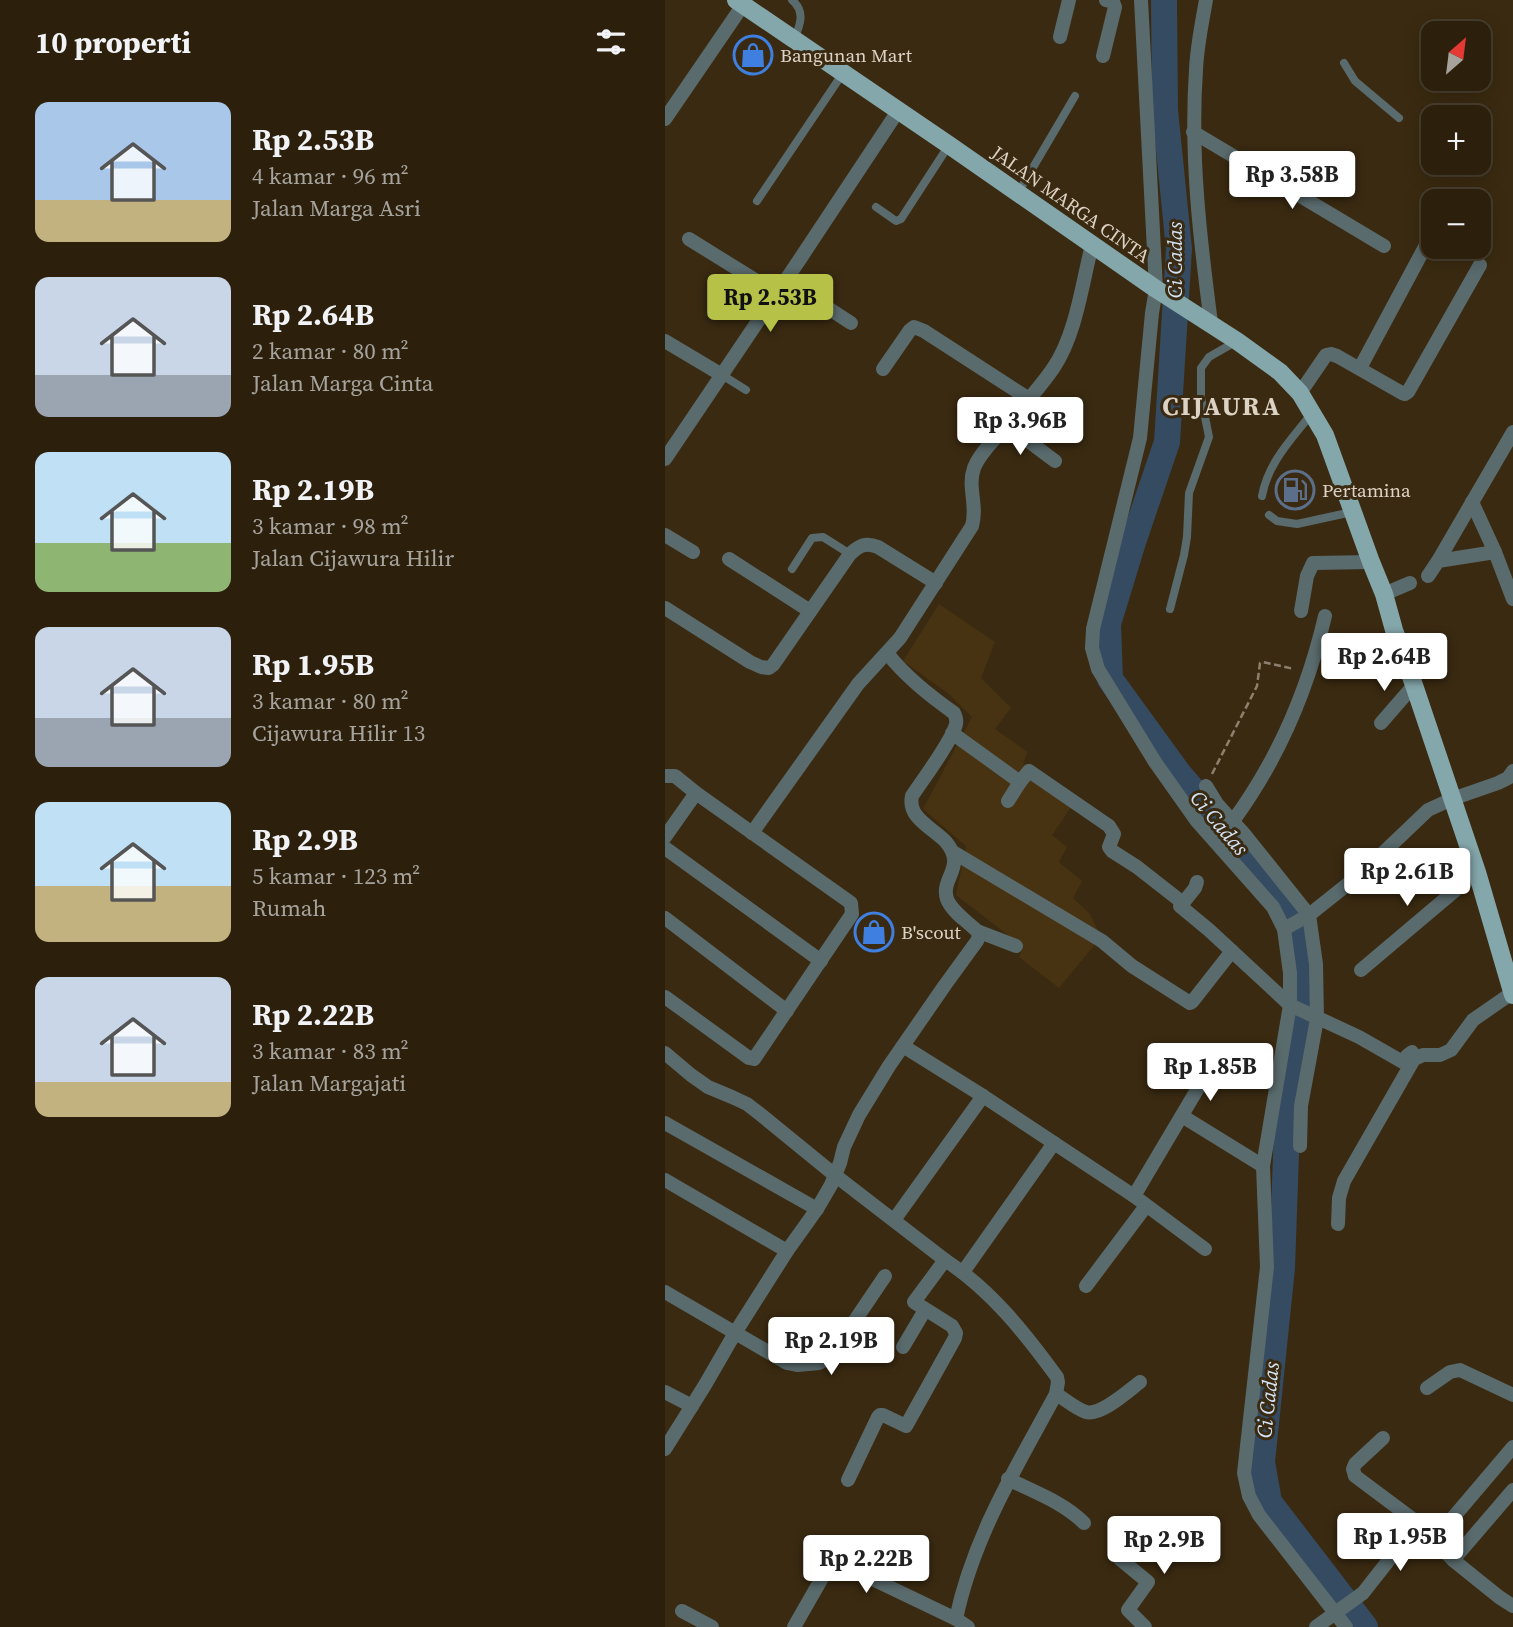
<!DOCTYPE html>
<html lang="id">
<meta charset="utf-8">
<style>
:root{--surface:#2c200d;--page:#342816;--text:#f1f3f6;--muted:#a6a39d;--line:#483e2e;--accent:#b6c148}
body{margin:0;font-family:"Source Serif 4",serif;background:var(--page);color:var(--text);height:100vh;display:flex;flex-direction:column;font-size:26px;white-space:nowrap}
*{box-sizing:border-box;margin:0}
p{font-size:23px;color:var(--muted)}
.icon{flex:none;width:38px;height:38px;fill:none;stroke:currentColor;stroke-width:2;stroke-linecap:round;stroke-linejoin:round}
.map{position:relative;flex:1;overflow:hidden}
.panel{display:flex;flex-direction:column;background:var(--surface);width:665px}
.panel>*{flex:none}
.needle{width:46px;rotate:28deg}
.buttons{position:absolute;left:756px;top:21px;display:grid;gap:14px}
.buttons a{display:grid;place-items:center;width:70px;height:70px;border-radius:14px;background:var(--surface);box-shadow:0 4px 18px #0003,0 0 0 2px var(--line);font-size:35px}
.price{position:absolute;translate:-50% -60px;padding:0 16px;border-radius:7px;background:#fff;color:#222;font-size:23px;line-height:46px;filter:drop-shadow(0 2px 4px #0008)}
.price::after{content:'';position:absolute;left:50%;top:42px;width:21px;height:16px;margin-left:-10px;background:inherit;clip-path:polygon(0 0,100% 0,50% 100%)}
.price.active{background:var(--accent);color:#111}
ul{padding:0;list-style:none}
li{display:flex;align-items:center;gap:21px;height:175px;padding:0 35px}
li span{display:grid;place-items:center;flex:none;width:196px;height:140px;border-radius:14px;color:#555}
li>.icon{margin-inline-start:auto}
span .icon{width:84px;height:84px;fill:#fffc;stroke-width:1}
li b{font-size:30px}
h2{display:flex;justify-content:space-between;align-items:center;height:84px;padding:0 35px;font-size:30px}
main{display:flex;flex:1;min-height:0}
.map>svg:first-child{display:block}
</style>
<main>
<section class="panel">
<h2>10 properti<svg class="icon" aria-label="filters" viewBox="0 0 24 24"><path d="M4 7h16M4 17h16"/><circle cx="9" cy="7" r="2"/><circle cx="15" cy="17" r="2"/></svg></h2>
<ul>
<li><span style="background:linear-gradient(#a9c7e8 70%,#c2b280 0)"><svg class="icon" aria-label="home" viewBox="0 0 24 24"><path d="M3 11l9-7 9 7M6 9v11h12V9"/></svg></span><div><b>Rp 2.53B</b><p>4 kamar · 96 m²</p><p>Jalan Marga Asri</p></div></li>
<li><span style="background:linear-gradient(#c9d6e8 70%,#9aa5b1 0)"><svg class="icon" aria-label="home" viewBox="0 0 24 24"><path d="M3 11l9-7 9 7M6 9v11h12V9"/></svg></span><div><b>Rp 2.64B</b><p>2 kamar · 80 m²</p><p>Jalan Marga Cinta</p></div></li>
<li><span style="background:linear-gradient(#bfe0f5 65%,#8fb573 0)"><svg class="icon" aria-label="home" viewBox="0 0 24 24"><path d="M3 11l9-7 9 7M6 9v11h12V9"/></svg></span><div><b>Rp 2.19B</b><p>3 kamar · 98 m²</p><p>Jalan Cijawura Hilir</p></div></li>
<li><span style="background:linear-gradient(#c9d6e8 65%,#9aa5b1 0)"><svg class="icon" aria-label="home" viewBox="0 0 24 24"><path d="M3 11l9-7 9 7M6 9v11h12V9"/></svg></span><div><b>Rp 1.95B</b><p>3 kamar · 80 m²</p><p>Cijawura Hilir 13</p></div></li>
<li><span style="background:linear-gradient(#bfe0f5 60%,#c2b280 0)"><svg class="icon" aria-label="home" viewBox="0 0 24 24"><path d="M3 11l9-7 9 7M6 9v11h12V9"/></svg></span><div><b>Rp 2.9B</b><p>5 kamar · 123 m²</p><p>Rumah</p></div></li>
<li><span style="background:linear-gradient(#c9d6e8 75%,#c2b280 0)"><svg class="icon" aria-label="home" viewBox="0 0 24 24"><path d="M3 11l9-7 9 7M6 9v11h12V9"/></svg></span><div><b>Rp 2.22B</b><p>3 kamar · 83 m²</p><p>Jalan Margajati</p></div></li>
</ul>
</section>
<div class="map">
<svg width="848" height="1627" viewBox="0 0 848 1627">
<rect width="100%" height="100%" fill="#3a2a11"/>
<!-- built -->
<polygon fill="#473312" points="274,604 330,642 316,678 346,708 330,729 363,752 358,763 399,796 407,806 387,835 402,847 394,862 417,881 408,898 425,914 436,937 394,988 354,957 358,947 291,895 301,846 258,809 307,717 284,694 238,661"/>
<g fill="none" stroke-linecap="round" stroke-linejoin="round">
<!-- river -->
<polyline stroke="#354b61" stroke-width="26" points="499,0 500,110 514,249 502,442 468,542 443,624 445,679 514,774 592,864 639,925 635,1020 622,1126 617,1268 597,1462 604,1502 700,1627"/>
<!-- path -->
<g stroke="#8d806c" stroke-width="2.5" stroke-dasharray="7 3.5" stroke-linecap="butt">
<polyline points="670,636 700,642 714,637"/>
<polyline points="547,774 592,686 595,663 598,662 629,669"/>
</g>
<!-- lane -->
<g stroke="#5a6b6d" stroke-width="8">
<path d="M127 0C141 12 135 25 129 40"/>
<polyline points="679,63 690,81 734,118"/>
<polyline points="353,193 410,96"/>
<polyline points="92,201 178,73"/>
<polyline points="211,207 231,221 236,219 284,145"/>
<polyline points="57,375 81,390"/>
<path d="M597 496C603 462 627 439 647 413"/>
<polyline points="604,515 612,521 632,524 687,512"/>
<polyline points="127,569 147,538 158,537 185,554"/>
<polyline points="505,609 519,555 522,537 524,493 544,437 536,397 536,368 544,357 572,341"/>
</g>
<!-- street -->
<g stroke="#5a6b6d" stroke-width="14">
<polyline points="476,0 491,289 487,313 475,438 428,629 427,648 433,669 490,762 531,820 608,907 619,929 625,973 625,1005 598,1166 602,1267 579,1473 584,1496 594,1515 681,1627"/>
<path d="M541 0C537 23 532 46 531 70 525 155 535 239 546 323"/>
<polyline points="395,37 404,0"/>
<polyline points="438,56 450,7 448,2 441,0"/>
<polyline points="0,119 78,5"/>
<polyline points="528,132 719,246"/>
<polyline points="24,239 111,293"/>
<polyline points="120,280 186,323"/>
<polyline points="0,341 57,375"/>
<polyline points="695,368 768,232"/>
<polyline points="218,369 245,330 249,327 259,331 364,399"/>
<polyline points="635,393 661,355 666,354 672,356 737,393 740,394 743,392 815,265"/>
<polyline points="342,425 390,461"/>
<polyline points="0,459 135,259 233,111"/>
<polyline points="0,535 28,552"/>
<polyline points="830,552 848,599"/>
<polyline points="64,559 145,611"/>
<polyline points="773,561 848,432"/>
<polyline points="763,576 773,561 830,552 807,502"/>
<polyline points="719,594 745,583"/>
<path d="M0 608 85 662 96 667 104 668 108 665 185 554C195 545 201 542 213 547L271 583"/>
<polyline points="636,611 642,576 648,563 706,562"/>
<polyline points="716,723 749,685"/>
<polyline points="287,733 355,782 364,771 444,826 449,834 444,847 447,851 472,867 518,903 515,906 544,930 625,1005 694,1037 736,1061 738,1062 742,1056 747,1052"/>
<polyline points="0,776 10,776 31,793 186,903 187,914 89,1059 84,1058 0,997"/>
<polyline points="541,786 552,804 580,835 644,915 651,964 652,1019 636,1106 635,1146"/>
<polyline points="343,801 355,782"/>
<path d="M568 821C612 761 643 689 660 616"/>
<path d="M87 833 193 684 235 638 307 526C313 505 302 487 309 468 314 455 325 444 334 434 352 412 373 391 389 367 411 334 417 284 427 245"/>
<polyline points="0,837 31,793"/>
<polyline points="0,848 156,961"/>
<polyline points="288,852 437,941 467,966 525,1003 527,1002 567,951"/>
<polyline points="518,903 530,888 532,882"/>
<polyline points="0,918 122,1011"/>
<polyline points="619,929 644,915 698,872 763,810 787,799 833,783 843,778 848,771"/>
<polyline points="312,931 351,946"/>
<polyline points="696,970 812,872"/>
<polyline points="238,1046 318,1096 469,1196 540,1249"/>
<path d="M0 1053 26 1075 43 1087 67 1097 82 1104 95 1114 171 1176 280 1260C326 1290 360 1333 392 1377L393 1382 391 1394C352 1466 308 1537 291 1619L303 1627"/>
<polyline points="517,1116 598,1166"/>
<polyline points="0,1123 152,1209"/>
<polyline points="0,1180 122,1251"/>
<polyline points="469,1196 542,1073"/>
<polyline points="229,1220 318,1096"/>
<polyline points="673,1224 674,1198 679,1181 749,1059 758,1055 775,1055 786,1050 808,1020 847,993"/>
<polyline points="298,1272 389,1143"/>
<polyline points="421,1286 481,1206"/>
<polyline points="0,1292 122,1363 132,1365 154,1363 166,1356 220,1276"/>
<polyline points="238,1347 260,1310"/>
<polyline points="762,1388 785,1372 795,1370 848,1395"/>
<polyline points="0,1392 27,1406"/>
<path d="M391 1394C400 1399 411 1409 421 1412 436 1416 463 1391 475 1382"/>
<polyline points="718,1438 690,1464 688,1469 690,1476 753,1523 788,1560 834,1597 848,1606"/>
<path d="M0 1449 40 1385 70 1333 122 1251 152 1209 166 1185 175 1163 179 1147 194 1115 224 1066 280 985 312 941 314 936 312 931C303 922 287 912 282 899 275 878 302 867 281 842 268 828 242 818 247 796 257 781 288 739 291 724 292 719 291 718 289 713 264 695 241 677 222 653"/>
<path d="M343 1479C369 1492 398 1502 419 1523"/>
<polyline points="183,1480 213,1417 215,1415 218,1415 241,1426 290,1338 291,1333 287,1326 249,1302 280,1260"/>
<polyline points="769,1540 848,1447"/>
<polyline points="455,1559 483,1582 463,1610 480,1627"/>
<polyline points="788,1560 848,1490"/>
<polyline points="17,1611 47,1627"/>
<polyline points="129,1627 165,1564 168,1562 172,1562 291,1619"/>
<polyline points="651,1627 698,1593 753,1523"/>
</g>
<!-- primary -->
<polyline stroke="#84a7ab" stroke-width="18" points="71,0 284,145 491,289 572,341 615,372 635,393 660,435 706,562 719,594 729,630 749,685 812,872 848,995"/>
</g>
<!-- icons -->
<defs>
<symbol id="shop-ring" viewBox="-11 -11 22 22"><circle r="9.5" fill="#3a2a11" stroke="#3f7fe0" stroke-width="1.5"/><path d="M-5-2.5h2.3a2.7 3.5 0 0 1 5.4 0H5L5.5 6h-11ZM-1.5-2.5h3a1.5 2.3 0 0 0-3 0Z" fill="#3f7fe0"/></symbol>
<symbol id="fuel-ring" viewBox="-11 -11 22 22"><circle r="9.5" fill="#3a2a11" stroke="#5c6f8a" stroke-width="1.5"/><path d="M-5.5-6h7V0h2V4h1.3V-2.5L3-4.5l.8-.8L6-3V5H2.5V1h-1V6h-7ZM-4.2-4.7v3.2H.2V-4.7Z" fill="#5c6f8a"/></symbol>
</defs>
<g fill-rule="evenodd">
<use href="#shop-ring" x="66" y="33" width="44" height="44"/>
<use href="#fuel-ring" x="608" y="468" width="44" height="44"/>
<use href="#shop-ring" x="187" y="910" width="44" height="44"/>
</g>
<g text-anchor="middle" stroke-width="6" stroke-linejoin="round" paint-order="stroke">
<!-- poi labels -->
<g font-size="19" fill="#ddd3c4" stroke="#3a2a11" text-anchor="start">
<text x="115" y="62">Bangunan Mart</text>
<text x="657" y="497">Pertamina</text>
<text x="236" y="939">B'scout</text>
</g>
<!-- street labels -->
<g font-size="19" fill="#ddd3c4" stroke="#3a2a11">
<text transform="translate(406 204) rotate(35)" y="7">JALAN MARGA CINTA</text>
</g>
<!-- water labels -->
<g font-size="21" font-style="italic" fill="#d3e4f6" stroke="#3a2a11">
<text transform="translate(510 260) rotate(-90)" y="7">Ci Cadas</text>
<text transform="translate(554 823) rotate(50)" y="7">Ci Cadas</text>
<text transform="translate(603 1400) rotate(-84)" y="7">Ci Cadas</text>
</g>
<!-- district labels -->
<g font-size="26" font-weight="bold" letter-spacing="2" fill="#ddd3c4" stroke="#3a2a11">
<text x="557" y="415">CIJAURA</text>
</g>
</g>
</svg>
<div class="buttons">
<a><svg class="needle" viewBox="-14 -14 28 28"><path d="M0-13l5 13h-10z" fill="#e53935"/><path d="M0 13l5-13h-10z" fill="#a6a39d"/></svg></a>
<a>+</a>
<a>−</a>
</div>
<b class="price" style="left:627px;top:211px">Rp 3.58B</b>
<b class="price active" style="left:105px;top:334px">Rp 2.53B</b>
<b class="price" style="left:355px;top:457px">Rp 3.96B</b>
<b class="price" style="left:719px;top:693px">Rp 2.64B</b>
<b class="price" style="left:742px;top:908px">Rp 2.61B</b>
<b class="price" style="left:545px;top:1103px">Rp 1.85B</b>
<b class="price" style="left:166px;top:1377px">Rp 2.19B</b>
<b class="price" style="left:735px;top:1573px">Rp 1.95B</b>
<b class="price" style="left:499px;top:1576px">Rp 2.9B</b>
<b class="price" style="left:201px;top:1595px">Rp 2.22B</b>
</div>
</main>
